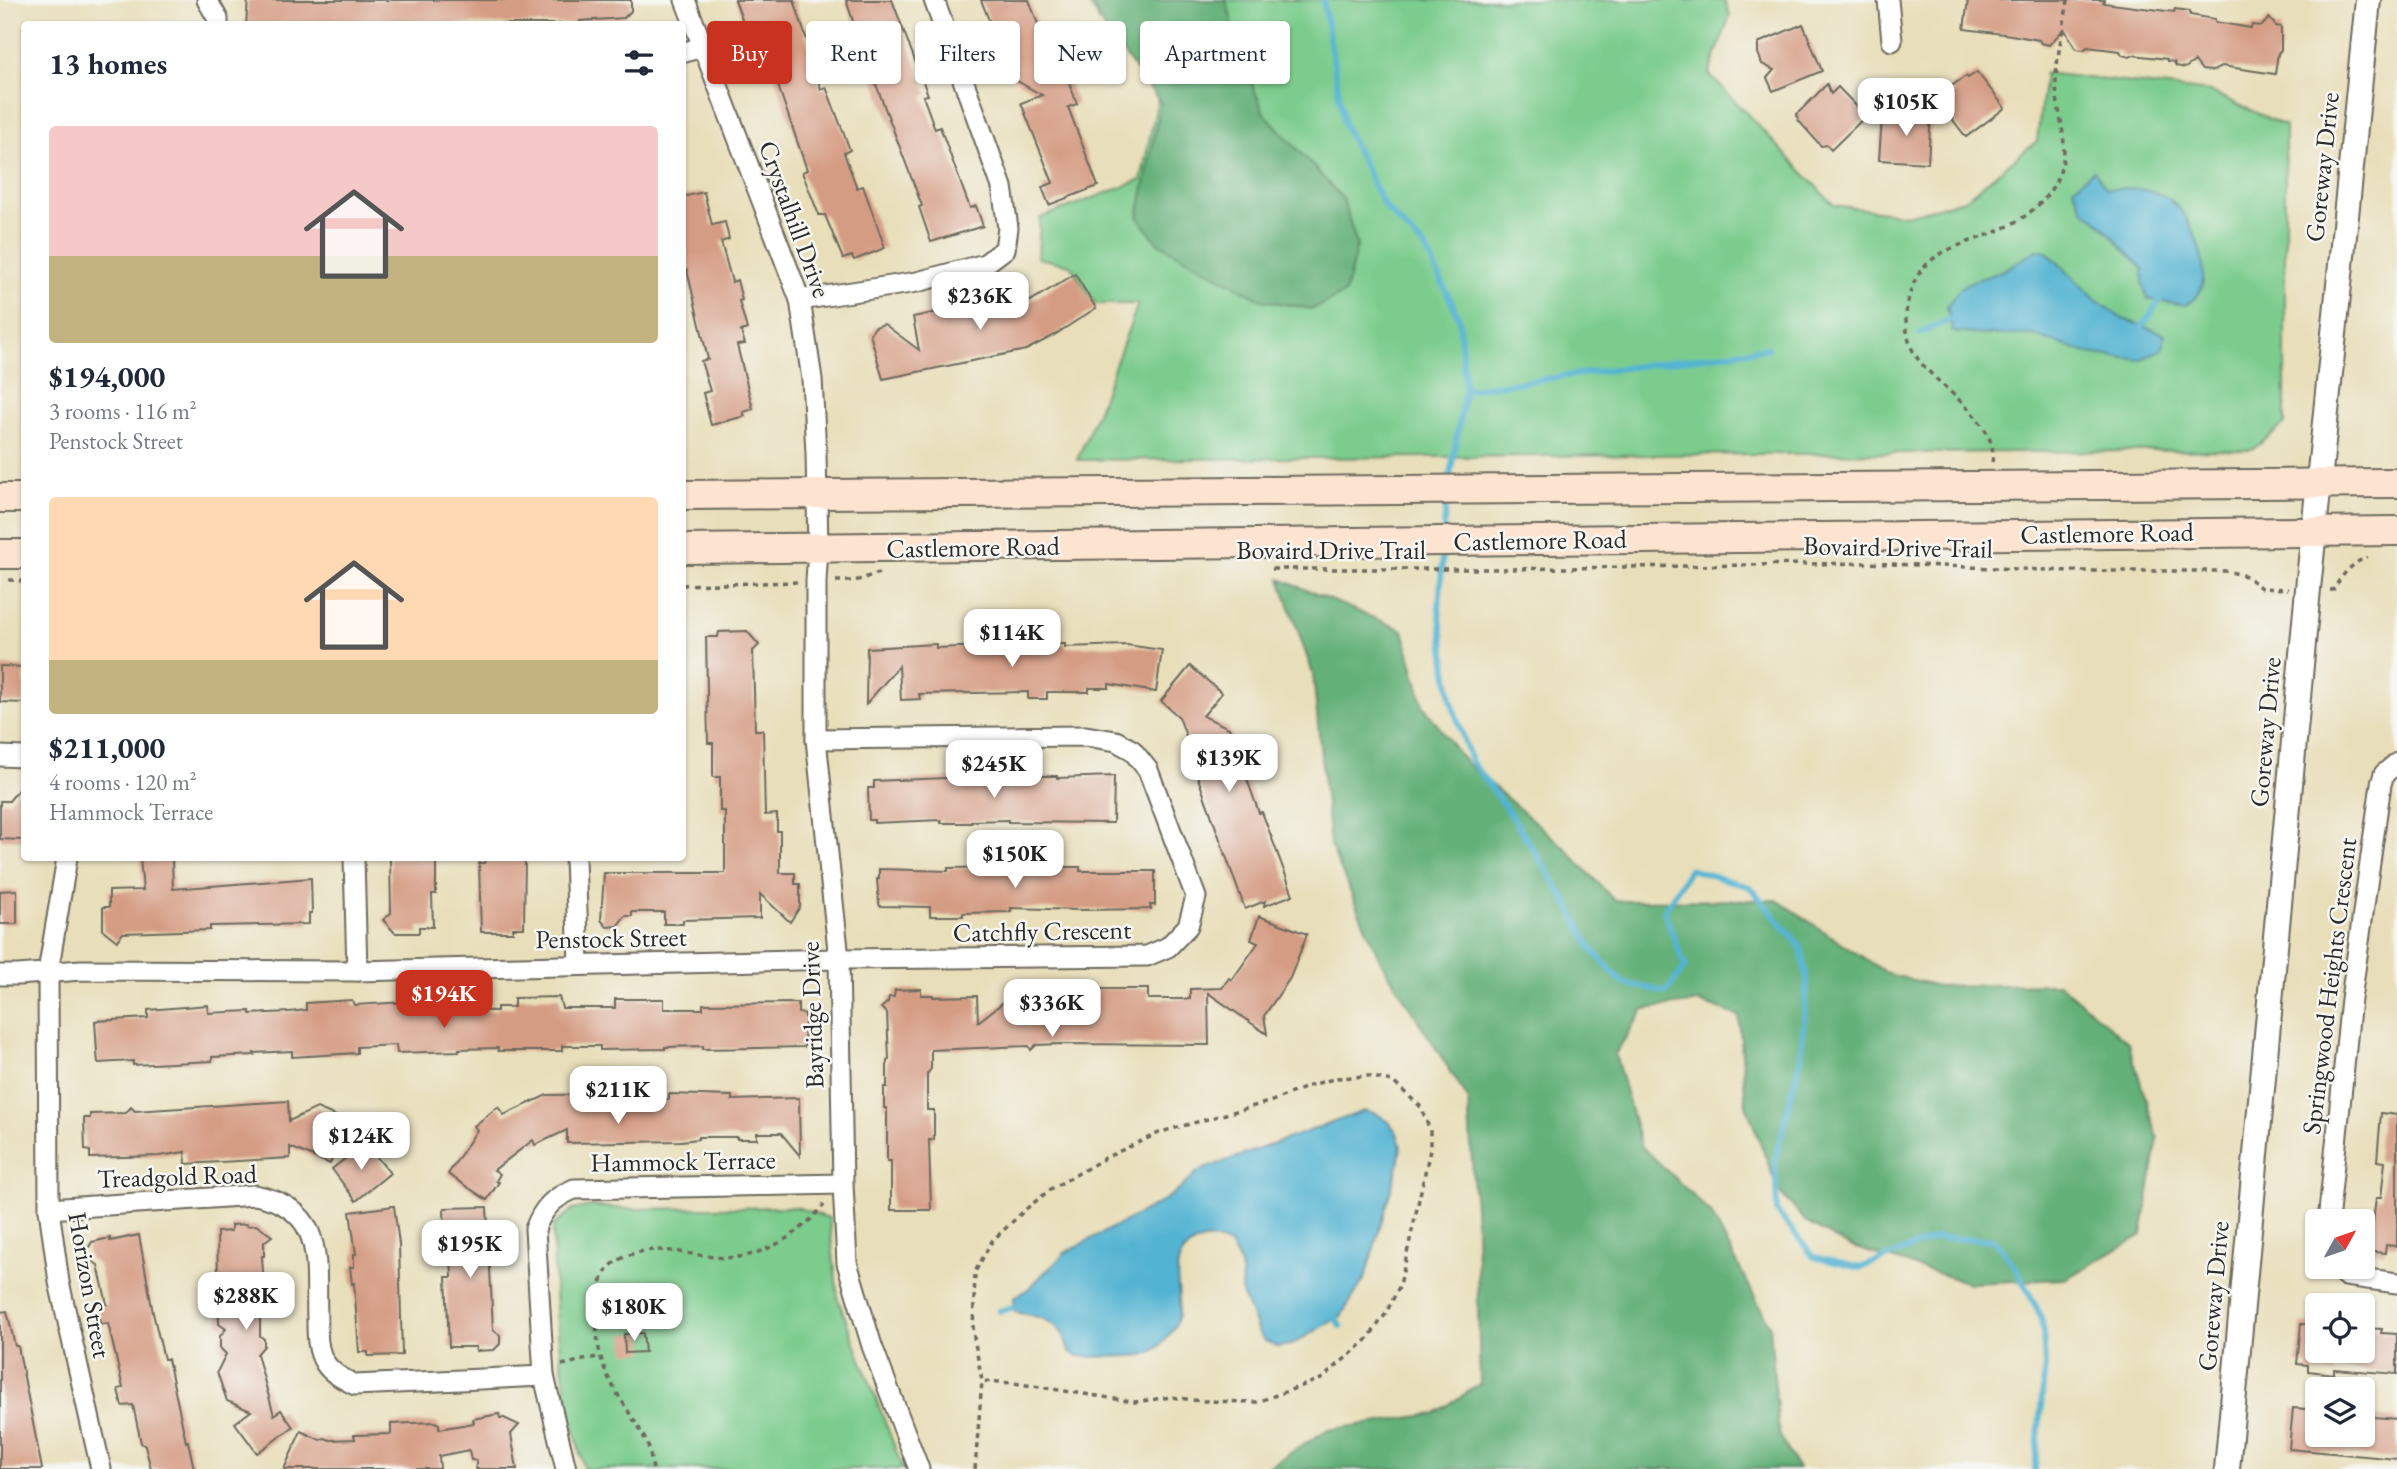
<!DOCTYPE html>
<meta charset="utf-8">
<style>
:root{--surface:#fff;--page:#f6f6f7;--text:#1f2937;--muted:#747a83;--accent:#c8321e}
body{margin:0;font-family:"EB Garamond",serif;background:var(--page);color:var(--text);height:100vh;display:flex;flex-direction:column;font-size:26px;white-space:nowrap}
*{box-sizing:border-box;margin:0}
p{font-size:23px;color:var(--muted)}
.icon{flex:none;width:38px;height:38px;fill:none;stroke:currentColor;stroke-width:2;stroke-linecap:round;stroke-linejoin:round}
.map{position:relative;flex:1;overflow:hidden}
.panel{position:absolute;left:21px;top:21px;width:665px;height:840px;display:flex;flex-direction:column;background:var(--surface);border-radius:7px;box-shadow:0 2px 5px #0004}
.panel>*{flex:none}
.hud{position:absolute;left:707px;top:21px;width:665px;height:63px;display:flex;gap:14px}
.needle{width:46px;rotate:50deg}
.buttons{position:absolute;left:2305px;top:1209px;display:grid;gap:14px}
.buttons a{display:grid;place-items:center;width:70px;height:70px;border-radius:7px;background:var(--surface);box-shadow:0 2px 5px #0004;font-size:35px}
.price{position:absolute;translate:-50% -60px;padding:0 16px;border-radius:14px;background:#fff;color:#222;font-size:23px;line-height:46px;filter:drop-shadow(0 2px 4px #0008)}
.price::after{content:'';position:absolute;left:50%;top:42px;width:21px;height:16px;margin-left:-10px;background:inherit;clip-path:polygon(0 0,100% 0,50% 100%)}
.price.active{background:var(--accent);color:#fff}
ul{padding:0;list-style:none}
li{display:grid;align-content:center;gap:14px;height:371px;padding:0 28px}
li span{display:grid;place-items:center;height:217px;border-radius:7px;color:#555}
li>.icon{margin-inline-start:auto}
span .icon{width:126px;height:126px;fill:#fffc;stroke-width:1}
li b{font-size:30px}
h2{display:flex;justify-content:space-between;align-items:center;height:84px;padding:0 28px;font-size:30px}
.chip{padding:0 24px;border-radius:7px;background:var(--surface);box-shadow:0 2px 5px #0004;font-size:24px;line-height:63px}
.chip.active{background:var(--accent);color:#fff}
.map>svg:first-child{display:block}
</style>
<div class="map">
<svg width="2397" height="1469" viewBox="0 0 2397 1469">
<rect width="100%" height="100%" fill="#f6f6f2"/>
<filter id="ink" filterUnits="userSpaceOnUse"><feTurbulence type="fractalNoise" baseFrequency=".0143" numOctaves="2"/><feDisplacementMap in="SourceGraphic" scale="14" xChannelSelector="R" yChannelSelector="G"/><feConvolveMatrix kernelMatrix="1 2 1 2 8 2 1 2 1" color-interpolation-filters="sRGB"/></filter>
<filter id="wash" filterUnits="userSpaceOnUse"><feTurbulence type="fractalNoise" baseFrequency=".00686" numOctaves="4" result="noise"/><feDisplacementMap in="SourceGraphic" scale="28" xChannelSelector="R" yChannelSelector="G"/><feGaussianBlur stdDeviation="1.57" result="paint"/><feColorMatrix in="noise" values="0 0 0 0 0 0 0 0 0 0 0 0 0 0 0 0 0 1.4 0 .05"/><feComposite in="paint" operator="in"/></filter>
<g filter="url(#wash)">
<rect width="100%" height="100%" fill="#e8deb9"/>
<!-- green -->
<g fill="#7bcc8d" stroke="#537c5c" stroke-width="2">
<polygon points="1085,0 1724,0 1730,15 1709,74 1834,205 1906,215 1964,200 2037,141 2045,73 2211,92 2285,126 2285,424 2252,450 1077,460 1096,415 1138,304 1096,304 1070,265 1038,258 1040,218 1141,180 1159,93"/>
<path d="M591 1206 626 1209 796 1207 829 1218 838 1299 903 1469H584C578 1444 571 1419 567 1395 556 1339 554 1282 553 1226L572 1210Z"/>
</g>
<!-- forest -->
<g fill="#64b078" stroke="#486e52" stroke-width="2">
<polygon points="1092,0 1226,0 1247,73 1264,113 1343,199 1357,246 1345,293 1313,309 1261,300 1158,243 1138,217 1161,103 1099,21"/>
<polygon points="1280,579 1403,630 1423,705 1465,762 1565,848 1615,901 1777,900 1888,974 1938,986 2059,984 2128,1042 2158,1138 2142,1235 2065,1279 1969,1283 1849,1246 1807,1223 1778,1190 1746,1105 1739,1016 1699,1002 1644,1009 1615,1054 1641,1146 1711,1213 1770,1326 1779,1434 1798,1469 1265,1469 1327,1430 1434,1414 1480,1384 1476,1224 1468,1099 1380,960 1330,845 1313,674"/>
</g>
<!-- water -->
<g fill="#53b3d2" stroke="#3f6f7e" stroke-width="2">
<path d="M2094 170 2107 189C2129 187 2158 188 2175 204 2193 221 2213 271 2198 295 2196 298 2189 302 2186 305L2148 299 2143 284V269L2097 220 2083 210 2073 188Z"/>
<path d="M2037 250 2047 252 2096 300 2123 319 2165 334 2163 349 2140 360 2087 353 2034 335H1986L1953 332 1947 307C1966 274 1971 285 1999 272 2012 266 2025 257 2037 250Z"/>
<path d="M1364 1111 1377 1114 1389 1122 1397 1133 1401 1146 1398 1166 1365 1278 1341 1316 1291 1345 1277 1347 1265 1341 1260 1336 1241 1291 1242 1275 1238 1259 1230 1245C1217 1239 1206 1237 1194 1244 1166 1259 1182 1288 1179 1313 1178 1327 1161 1349 1147 1354 1140 1357 1087 1357 1077 1356L1069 1351C1067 1346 1066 1340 1064 1336 1053 1318 1033 1315 1015 1312L1014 1297C1029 1290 1029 1288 1040 1277 1048 1268 1056 1265 1064 1253L1158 1204 1179 1190 1198 1171Z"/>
</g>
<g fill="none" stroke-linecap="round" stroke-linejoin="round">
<!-- stream -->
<g stroke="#53b3d2" stroke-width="6">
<polyline points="1323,0 1344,124 1384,206 1426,249 1459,318 1465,390 1449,482"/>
<polyline points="2137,329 2142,327 2164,294"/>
<polyline points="1920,333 1958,316"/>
<polyline points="1465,390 1768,348"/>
<polyline points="1443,534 1447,497"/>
<polyline points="1443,549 1439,609 1451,700 1471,761 1516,822 1565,899 1592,950 1623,983 1666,992 1685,967 1664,911 1690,869 1750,887 1801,947 1807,982 1801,1057 1775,1160 1777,1212 1814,1257 1860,1268 1936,1238 1994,1240 2014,1265 2042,1318 2045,1365 2035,1469"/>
<polyline points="999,1311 1021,1305"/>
<polyline points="1333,1311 1340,1326"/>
</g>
</g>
<g id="blocks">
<!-- building -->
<g fill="#d59c84">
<polygon points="248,0 631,0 631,11 624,18 580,21 580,24 246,24"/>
<polygon points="735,0 794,0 811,53 808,54 821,89 826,87 850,150 844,153 857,188 863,186 885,248 854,260 852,256 843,259 825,215 819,215 802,172 807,170 773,71 776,70 764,38 753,39 747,24 744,25"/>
<polygon points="846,0 892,0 928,95 923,96 935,129 940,127 970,208 976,206 983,226 931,242 919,207 922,206 860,42"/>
<polygon points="981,0 1029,0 1042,35 1047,37 1044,42 1058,72 1064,69 1077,104 1068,107 1098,186 1049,205 1042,187 1053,183 1021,103 1042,95 1012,78"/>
<polygon points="1968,0 2104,0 2103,3 2174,12 2175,9 2190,11 2190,15 2215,19 2215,22 2251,28 2252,25 2262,26 2269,18 2276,26 2281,27 2281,50 2278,53 2275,74 2222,66 2213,71 2202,70 2195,61 2185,68 2176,66 2174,62 2167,61 2167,59 2133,55 2130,57 2122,55 2120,51 2087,47 2084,50 2076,49 2064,29 2049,45 2041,43 2039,40 2011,35 1964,29"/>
<polygon points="1803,24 1822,71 1773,91 1767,78 1774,70 1762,64 1758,53 1758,43"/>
<polygon points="1977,72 2005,108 1966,137 1940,103 1954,92 1950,87 1966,76 1968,78"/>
<polygon points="1827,84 1831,94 1838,87 1866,116 1831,150 1827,145 1821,146 1798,120 1797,114"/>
<polygon points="1901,111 1931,112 1928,163 1879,160 1882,117 1900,118"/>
<polygon points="704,192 712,225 725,222 729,239 721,242 732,282 737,280 742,300 739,301 747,329 741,331 745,344 737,345 753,409 743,412 745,416 711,425 703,393 710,391 701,361 708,359 687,270 682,271 682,197"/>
<polygon points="1075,274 1096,308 1053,336 1026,350 883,379 870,334 875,327 884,324 919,350 913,317 972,305 974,314 993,310 994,318 1016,307 1017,309"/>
<polygon points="747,631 759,645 753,651 755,730 763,730 765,815 777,814 777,831 780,831 780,873 795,873 795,884 800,884 800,907 790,922 760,894 760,918 683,920 683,924 664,924 664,912 632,912 632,916 625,916 617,926 607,927 601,920 604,873 725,873 725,811 720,811 720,777 713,777 713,743 708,743 706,637 718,637 719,632"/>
<polygon points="936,644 936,648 1029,644 1065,644 1065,647 1127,645 1162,650 1156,692 1109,684 1109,688 1089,688 1089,692 1047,692 1047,699 1028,699 1028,692 919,694 920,699 901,700 899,666 866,704 867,648"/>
<polygon points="0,666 24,667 24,703 0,702"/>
<polygon points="1190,666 1222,693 1203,716 1229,728 1259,813 1262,812 1293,895 1264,906 1265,901 1245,909 1189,753 1192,752 1179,717 1161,701"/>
<polygon points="1030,776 1057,776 1057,778 1114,776 1113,823 1008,822 1008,820 971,821 971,823 941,823 941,820 874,823 874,820 869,820 868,788 874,788 874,781 971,777 971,780 1031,778"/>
<polygon points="24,783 23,840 0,839 0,801 9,801"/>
<polygon points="140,858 172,858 173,889 311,878 312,913 309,913 309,924 210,926 210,930 123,933 117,941 103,930 103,907 109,907 109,891 143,890"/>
<polygon points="390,858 436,858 436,894 432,894 433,927 419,927 419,933 395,933 383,920 391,913"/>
<polygon points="485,858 525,858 524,928 513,928 513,932 481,932 479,863 485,863"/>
<polygon points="1011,867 1011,870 1049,870 1049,867 1080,867 1080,871 1155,871 1155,905 1150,905 1151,909 1080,910 1011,908 1011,912 963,913 963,916 930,916 930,907 880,906 879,904 877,879 879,879 879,869 948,871 948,868"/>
<polygon points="17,890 17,924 0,924 0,891"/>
<polygon points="1259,916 1307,934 1290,978 1264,1016 1267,1034 1208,993 1209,1045 1061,1044 1036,1045 1031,1050 1029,1046 931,1050 931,1069 927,1074 927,1110 934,1110 934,1140 929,1140 931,1210 891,1210 891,1161 887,1161 887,1108 884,1108 884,1087 887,1087 887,1060 889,1059 887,1013 881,1008 888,1002 889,997 894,997 895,990 921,989 921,995 933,995 933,997 977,996 978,1022 1005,1001 1087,1000 1087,995 1096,995 1096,989 1148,989 1148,999 1190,999 1190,989 1222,988 1229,978 1232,980 1258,943 1251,940"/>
<polygon points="559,997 562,1008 615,1008 615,999 664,999 664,1009 703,1009 703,1004 798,1003 798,1013 805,1014 804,1047 703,1049 703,1046 665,1047 665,1049 600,1050 600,1046 562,1046 562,1051 498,1051 498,1048 459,1049 459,1051 397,1053 396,1045 357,1047 357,1053 292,1057 292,1051 254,1053 255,1055 212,1057 212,1061 133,1065 133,1061 98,1063 97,1053 95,1021 148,1018 148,1010 208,1005 208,1013 250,1011 250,1014 289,1012 306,1010 306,1003 352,1000 354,1005 407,1002 410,1003 410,1009 497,1011 497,1007 514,1007 514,998"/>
<polygon points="630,1094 630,1100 669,1099 669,1094 732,1096 732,1100 799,1098 800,1156 781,1133 757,1133 757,1139 737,1139 737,1137 698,1137 698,1139 681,1141 567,1143 567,1130 535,1145 533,1140 494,1170 500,1174 496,1181 499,1182 487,1200 448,1174 477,1130 474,1126 498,1107 504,1115 547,1095"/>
<polygon points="288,1101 289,1121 317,1108 348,1121 330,1164 290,1147 290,1158 186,1164 185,1152 159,1156 90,1158 90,1151 85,1150 84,1118 90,1118 90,1114 126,1113 131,1107 135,1111"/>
<polygon points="2381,1113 2397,1115 2397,1246 2386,1245 2385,1253 2364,1251 2367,1221 2373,1222 2376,1198 2381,1198 2385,1162 2377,1161"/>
<polygon points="365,1143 390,1173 356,1201 332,1169"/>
<polygon points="394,1206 399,1244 402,1355 368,1356 368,1352 359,1352 354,1283 352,1284 350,1267 354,1267 354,1254 356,1254 350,1212"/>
<polygon points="487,1207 493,1330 500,1335 500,1344 494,1350 476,1351 476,1347 449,1347 446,1277 452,1277 450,1239 445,1239 444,1208"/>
<polygon points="247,1224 247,1226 256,1225 272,1236 264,1242 264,1256 262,1256 264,1288 271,1288 272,1305 260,1307 260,1336 264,1339 264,1346 257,1354 274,1415 281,1410 293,1427 257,1453 235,1423 251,1411 227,1401 217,1372 226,1354 220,1348 220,1336 226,1329 219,1324 217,1232 231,1231 231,1225"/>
<polygon points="139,1235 153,1313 164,1359 168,1359 186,1442 188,1441 194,1469 151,1469 145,1446 141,1443 133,1405 122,1406 118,1389 123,1388 108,1323 100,1324 97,1307 107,1304 98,1265 89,1259 87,1250 92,1242 110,1238 110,1241"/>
<polygon points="7,1311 15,1346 18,1346 42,1469 0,1469 0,1312"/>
<polygon points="2301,1324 2317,1325 2317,1351 2362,1351 2362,1328 2382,1329 2381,1333 2397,1334 2397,1374 2334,1369 2334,1374 2308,1371 2308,1365 2297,1364"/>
<polygon points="643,1333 645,1352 625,1353 624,1334"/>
<polygon points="2293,1408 2317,1410 2317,1435 2362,1435 2362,1416 2397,1419 2397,1459 2289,1449"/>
<polygon points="499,1414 500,1418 504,1418 519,1425 511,1434 517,1469 476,1469 476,1460 471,1460 469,1450 439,1456 440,1469 284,1469 301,1431 320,1440 325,1438 330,1440 355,1439 354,1435 391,1434 391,1424 435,1422 439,1424 439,1429 474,1423 473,1419"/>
</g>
</g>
</g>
<g filter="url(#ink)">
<use href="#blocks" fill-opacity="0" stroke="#6d6a5d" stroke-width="2"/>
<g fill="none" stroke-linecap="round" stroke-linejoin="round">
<defs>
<g id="minor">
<polyline points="207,0 218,19 218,24"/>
<polyline points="685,0 800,300 812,379 816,453 818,548 816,581 816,739 839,959 843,1184 847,1263 872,1346 919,1469"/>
<polyline points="1888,0 1892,41"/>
<polyline points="682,53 704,46"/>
<polyline points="800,300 917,282 985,264 1005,249 1008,228 1002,187 934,0"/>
<polyline points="0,756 24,757"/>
<polyline points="67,858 48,972 49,1209 59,1282 101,1469"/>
<polyline points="354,858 357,971"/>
<polyline points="575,858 579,965"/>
<polyline points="0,975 18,975 81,970 357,971 839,959 1147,956 1168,947 1188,926 1196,897 1148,770 1132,750 1116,741 1086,736 816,739"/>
<path d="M49 1209 255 1195C327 1209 315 1262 317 1320 317 1334 317 1351 325 1363 332 1374 344 1379 355 1385L544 1376"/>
<polyline points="2328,1222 2351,999 2381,784 2384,774 2397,763"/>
<polyline points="2335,1267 2346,1276 2397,1283"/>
<path d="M566 1469 544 1376 535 1229C543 1208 553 1198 574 1189L843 1184"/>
</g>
<polyline id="tertiary" points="2227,1469 2308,589 2368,0"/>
<g id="secondary">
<polyline points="682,495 2397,483"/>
<polyline points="0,498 24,498"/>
<polyline points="682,549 2397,531"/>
<polyline points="0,554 24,554"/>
</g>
</defs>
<!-- minor casing -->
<use href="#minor" stroke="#6d6a5d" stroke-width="23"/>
<!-- tertiary casing -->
<use href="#tertiary" stroke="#6d6a5d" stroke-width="28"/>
<!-- secondary casing -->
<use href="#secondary" stroke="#6d6a5d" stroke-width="32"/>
<!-- path -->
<g stroke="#6d6a5d" stroke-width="3.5" stroke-dasharray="5 5" stroke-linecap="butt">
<path d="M1992 462C2001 420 1932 385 1914 353 1906 339 1904 317 1908 301 1920 246 1963 248 2004 228 2023 219 2041 206 2052 188 2077 149 2055 118 2056 79 2057 53 2064 26 2068 0"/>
<polyline points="1272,569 1507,569 1865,563 2071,571 2227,571 2246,576 2261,588 2288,589"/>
<polyline points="9,580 24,581"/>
<polyline points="836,581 855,581 879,573"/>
<polyline points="682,585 797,582"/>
<path d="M2330 590H2333C2342 575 2351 564 2367 557"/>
<polyline points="562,1365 601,1356"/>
<path d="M653 1469C651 1461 650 1451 647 1443 632 1412 605 1384 599 1349 595 1329 595 1286 607 1270 617 1257 640 1250 655 1250 685 1250 715 1262 745 1256 778 1248 803 1230 824 1205"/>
<polyline points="975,1469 982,1381 973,1332 975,1272 992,1241 1026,1209 1051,1189 1105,1158 1161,1132 1272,1101 1311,1085 1337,1078 1368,1076 1392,1081 1421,1107 1430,1130 1430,1150 1400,1285 1385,1315 1366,1341 1321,1379 1257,1402 1201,1401 1171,1397 1135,1402 1014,1383 982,1381"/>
</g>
<!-- minor -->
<use href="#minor" stroke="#fff" stroke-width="19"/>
<!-- tertiary -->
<use href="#tertiary" stroke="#fff" stroke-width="24"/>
<!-- secondary -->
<use href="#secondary" stroke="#fde4d1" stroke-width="28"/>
</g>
</g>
<g text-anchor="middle" stroke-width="5" stroke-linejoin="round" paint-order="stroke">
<!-- street labels -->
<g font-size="26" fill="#2b2b2b" stroke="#f6f6f2">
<text transform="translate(2322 167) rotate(-84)" y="9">Goreway Drive</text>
<text transform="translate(795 219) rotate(70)" y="9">Crystalhill Drive</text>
<text transform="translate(2107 533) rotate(-1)" y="9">Castlemore Road</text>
<text transform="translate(1540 540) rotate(-1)" y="9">Castlemore Road</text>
<text transform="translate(973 547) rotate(-1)" y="9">Castlemore Road</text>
<text transform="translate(1898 547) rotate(1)" y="9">Bovaird Drive Trail</text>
<text x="1331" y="559">Bovaird Drive Trail</text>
<text transform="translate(2265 732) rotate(-85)" y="9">Goreway Drive</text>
<text transform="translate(1042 931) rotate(-1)" y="9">Catchfly Crescent</text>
<text transform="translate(611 938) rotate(-1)" y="9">Penstock Street</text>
<text transform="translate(2329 986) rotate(-83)" y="9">Springwood Heights Crescent</text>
<text transform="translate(812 1015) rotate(-92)" y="9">Bayridge Drive</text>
<text transform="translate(683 1161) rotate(-1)" y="9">Hammock Terrace</text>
<text transform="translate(177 1176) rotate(-2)" y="9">Treadgold Road</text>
<text transform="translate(90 1285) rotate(80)" y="9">Horizon Street</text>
<text transform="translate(2213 1296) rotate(-85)" y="9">Goreway Drive</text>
</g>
</g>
</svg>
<div class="buttons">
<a><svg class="needle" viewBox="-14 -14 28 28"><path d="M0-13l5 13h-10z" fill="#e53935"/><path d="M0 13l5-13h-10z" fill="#747a83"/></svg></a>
<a><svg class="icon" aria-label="locate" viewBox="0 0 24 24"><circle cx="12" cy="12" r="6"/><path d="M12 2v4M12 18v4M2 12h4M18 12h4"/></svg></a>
<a><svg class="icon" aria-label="layers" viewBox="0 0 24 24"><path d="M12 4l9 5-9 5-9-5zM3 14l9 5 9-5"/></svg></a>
</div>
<b class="price" style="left:1906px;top:138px">$105K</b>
<b class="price" style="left:980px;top:332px">$236K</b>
<b class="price" style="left:1012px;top:669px">$114K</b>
<b class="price" style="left:1229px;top:794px">$139K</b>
<b class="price" style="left:994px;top:800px">$245K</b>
<b class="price" style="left:1015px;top:890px">$150K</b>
<b class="price active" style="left:444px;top:1030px">$194K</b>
<b class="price" style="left:1052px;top:1039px">$336K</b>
<b class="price" style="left:618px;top:1126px">$211K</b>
<b class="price" style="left:361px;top:1172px">$124K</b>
<b class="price" style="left:470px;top:1280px">$195K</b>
<b class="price" style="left:246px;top:1332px">$288K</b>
<b class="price" style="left:634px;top:1343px">$180K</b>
<div class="hud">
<a class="chip active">Buy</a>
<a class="chip">Rent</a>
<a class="chip">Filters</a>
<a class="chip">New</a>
<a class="chip">Apartment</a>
</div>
<section class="panel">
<h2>13 homes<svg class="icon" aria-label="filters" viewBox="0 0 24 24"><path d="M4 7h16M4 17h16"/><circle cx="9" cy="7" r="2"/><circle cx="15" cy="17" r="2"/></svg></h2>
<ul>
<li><span style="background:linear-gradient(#f6c9c9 60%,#c2b280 0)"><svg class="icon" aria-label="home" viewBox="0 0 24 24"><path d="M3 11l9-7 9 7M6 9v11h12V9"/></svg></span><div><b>$194,000</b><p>3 rooms · 116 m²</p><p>Penstock Street</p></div></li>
<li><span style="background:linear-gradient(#ffd9b3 75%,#c2b280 0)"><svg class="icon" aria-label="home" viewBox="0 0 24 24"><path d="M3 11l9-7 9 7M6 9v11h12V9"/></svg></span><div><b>$211,000</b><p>4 rooms · 120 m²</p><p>Hammock Terrace</p></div></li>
</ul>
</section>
</div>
